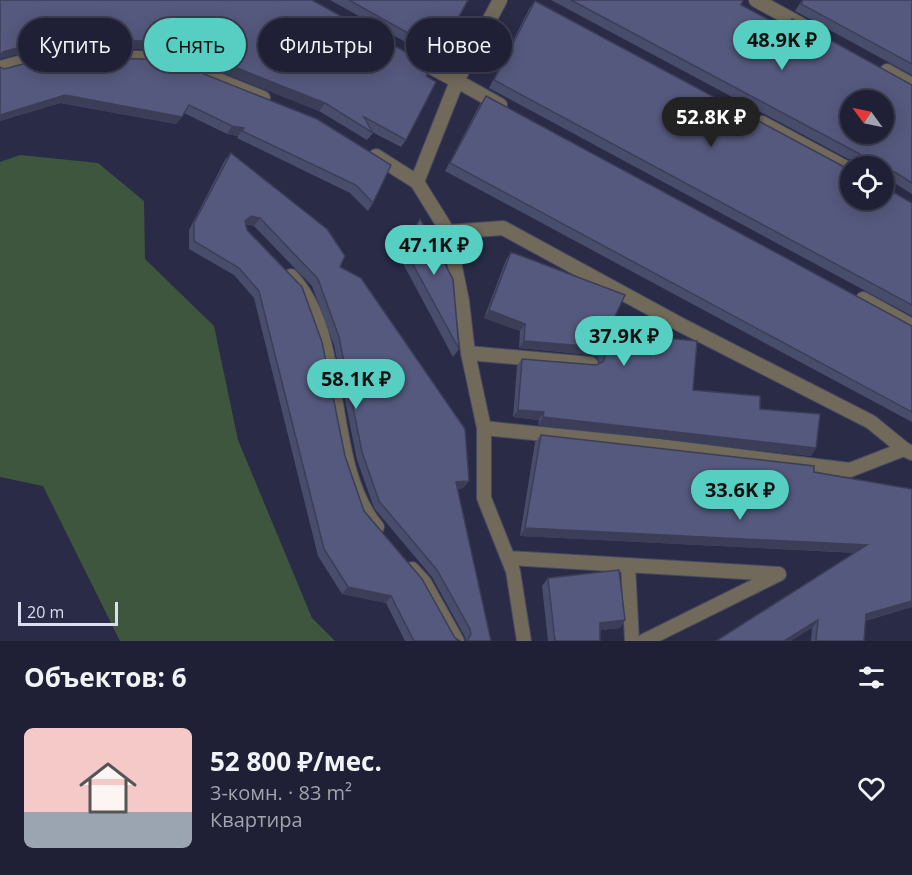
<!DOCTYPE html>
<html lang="ru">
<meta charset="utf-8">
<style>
:root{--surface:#1f2035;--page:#2c2d41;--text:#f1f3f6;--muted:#a1a3ad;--line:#3c3e50;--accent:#57cec2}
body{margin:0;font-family:"Open Sans",sans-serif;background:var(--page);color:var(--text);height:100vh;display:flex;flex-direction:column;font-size:22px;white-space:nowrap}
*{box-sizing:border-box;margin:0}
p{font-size:20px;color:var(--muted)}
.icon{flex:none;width:33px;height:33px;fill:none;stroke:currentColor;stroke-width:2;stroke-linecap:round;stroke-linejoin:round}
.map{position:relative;height:641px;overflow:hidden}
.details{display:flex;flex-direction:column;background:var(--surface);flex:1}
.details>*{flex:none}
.banner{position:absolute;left:18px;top:18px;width:600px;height:54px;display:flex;gap:12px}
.needle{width:39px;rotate:303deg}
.fabs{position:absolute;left:840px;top:90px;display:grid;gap:12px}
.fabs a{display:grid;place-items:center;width:54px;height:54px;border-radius:50%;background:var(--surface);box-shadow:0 3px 15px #0003,0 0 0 2px var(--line);font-size:30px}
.scale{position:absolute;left:18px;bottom:15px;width:100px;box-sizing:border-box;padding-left:6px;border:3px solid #dbdef0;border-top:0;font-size:16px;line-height:21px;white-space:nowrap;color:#dbdef0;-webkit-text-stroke:4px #292b47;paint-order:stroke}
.price{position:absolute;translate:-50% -51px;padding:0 14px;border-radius:21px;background:var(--accent);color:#111;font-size:20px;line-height:39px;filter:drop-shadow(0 2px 3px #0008)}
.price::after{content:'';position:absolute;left:50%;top:36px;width:18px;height:14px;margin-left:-9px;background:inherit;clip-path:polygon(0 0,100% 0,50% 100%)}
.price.current{background:#222;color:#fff}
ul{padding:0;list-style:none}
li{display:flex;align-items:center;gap:18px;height:150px;padding:0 24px}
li+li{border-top:2px solid var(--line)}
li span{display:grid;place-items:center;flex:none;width:168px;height:120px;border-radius:9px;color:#555}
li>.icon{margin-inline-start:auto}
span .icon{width:72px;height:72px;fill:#fffc;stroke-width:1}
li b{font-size:26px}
h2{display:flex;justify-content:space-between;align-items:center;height:72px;padding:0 24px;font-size:26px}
.tag{padding:0 21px;border-radius:27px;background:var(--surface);box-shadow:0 3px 15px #0003,0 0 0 2px var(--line);font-size:21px;line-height:54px}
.tag.current{background:var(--accent);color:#111}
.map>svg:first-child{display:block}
</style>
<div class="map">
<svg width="912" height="641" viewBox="0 0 912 641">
<rect width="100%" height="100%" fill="#292b47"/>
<!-- green -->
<polygon fill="#3f563e" points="20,155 98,163 144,201 145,259 214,326 238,440 312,618 335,641 120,641 43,486 0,477 0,162"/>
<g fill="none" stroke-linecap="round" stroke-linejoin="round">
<defs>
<g id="service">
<polyline points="756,0 807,28"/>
<polyline points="416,59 457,81 500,0"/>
<polyline points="0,68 48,55 166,59 263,98"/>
<polyline points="887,71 912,85"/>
<polyline points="762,123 850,170"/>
<polyline points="376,156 417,182 448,232 462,301 468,353 484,428 484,498 513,571 524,641"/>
<polyline points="417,182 457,81 500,105"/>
<polyline points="448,232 503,228 681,325 871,422 904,449 912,453"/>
<path d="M291 276C348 336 324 464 377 527"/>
<polyline points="863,299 912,326"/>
<polyline points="468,353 591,364"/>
<polyline points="484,428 659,446 850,470 904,449"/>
<polyline points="508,558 779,574 644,641"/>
<polyline points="628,565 632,641"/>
<polyline points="412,569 424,582 457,641"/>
</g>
</defs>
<!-- service casing -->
<use href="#service" stroke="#454862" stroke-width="16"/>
<!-- service -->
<use href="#service" stroke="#716959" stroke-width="14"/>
</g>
<!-- wall -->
<g fill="#494d6c">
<polygon points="0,0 426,76 406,140 401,147 372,132 373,133 367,140 319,111 167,50 48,46 0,59"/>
<polygon points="330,0 468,0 440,51 434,58"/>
<polygon points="551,0 743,0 741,5 785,29 792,19 912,85 912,194 888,179 884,166 857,166 854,162"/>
<polygon points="802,0 912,0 912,75 795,11"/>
<polygon points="535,1 850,170 884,187 912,203 912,316 489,88 529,9"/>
<polygon points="0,67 4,69 317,119 373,203 368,211 350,193 237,138 238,136 227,134 184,113 176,124 60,103 0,121"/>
<polygon points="486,96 912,326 912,422 445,171 480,104"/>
<polygon points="231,153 340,267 469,481 463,488 457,489 491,641 466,641 465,637 432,577 374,508 357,460 334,345 312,286 254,226 245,224 247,230 345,456 364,511 455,638 460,641 405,641 386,603 342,594 318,556 254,298 234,275 189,249 189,230 225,160"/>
<polygon points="420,219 459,349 453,357 399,256 415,226"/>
<polygon points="511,252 607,333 693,390 760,409 816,448 811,456 538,425 539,420 513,417 517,366 522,359 596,365 600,364 597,357 592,355 519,348 520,331 484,318 506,260"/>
<polygon points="541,435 814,472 912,489 912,607 865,621 864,641 811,641 812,628 856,553 520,536 535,442"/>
<polygon points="548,578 625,620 620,628 600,630 600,641 548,641 542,586"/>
</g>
<!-- shaded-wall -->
<g fill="#3c3e58">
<polygon points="53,38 172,42 325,103 319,111 167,50 48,46 0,59 0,55 3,52"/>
<polygon points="65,95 182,117 176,124 60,103 0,121 0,115"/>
<polygon points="232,126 244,128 238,136 227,134"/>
<polygon points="885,171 893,171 888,179 884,179 884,173"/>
<polygon points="251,216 260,218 254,226 245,223 245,221"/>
<polygon points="489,310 525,324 520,331 484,318"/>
<polygon points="524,341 597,347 602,349 597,357 592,355 519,348"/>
<polygon points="518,410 544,412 539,420 513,417"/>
<polygon points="543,417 816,448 811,456 538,425"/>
<polygon points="469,481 463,488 450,490 456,482"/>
<polygon points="525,528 867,545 862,553 520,536"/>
<polygon points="348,587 391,596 386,603 342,594"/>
<polygon points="912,601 912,607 860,622 866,614"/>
<polygon points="625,620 620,628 594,631 600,623"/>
<polygon points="818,620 812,628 791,641 784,641"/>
</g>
<!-- building -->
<g fill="#55597d" stroke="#3c3e58" stroke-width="1.5" fill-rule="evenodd">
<polygon points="0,0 312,0 431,66 426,76 436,82 406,140 364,117 373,133 325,103 172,42 53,38 3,52 0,55"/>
<polygon points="349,0 468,0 440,51"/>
<path d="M571 0H743L741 5 786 29 792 19 912 85V183L893 171H885L884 173V166H862L864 163 860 154ZM850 100H884V134H850Z"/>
<polygon points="803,0 912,0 912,64 801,4"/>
<polygon points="535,1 850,170 850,200 884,200 884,183 884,187 912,203 912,305 494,80"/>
<polygon points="54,56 169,60 317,119 391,165 373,203 356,185 242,131 244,128 232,126 189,105 182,117 65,95 0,115 0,67 4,69"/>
<polygon points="486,96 912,326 912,412 450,163"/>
<polygon points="231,153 327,229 345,256 340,267 361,278 465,429 469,481 456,482 491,641 467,641 471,634 470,629 437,570 379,501 362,452 339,337 318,279 260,218 251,216 245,221 247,230 302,287 322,342 345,456 364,511 422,579 455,638 460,641 414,641 391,596 348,587 324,549 259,291 239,268 194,241 194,223"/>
<polygon points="420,219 453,279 459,349 404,248"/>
<polygon points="511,252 625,295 607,333 697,341 693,390 760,396 760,409 820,414 816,448 543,417 544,412 518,410 522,359 596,365 603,362 605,357 602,349 597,347 524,341 525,324 489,310"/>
<polygon points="541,435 814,466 814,472 912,489 912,601 866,614 864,641 816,641 818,620 784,641 716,641 867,545 525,528"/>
<polygon points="619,570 625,620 600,623 600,641 555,641 548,578"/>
</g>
</svg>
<div class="fabs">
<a><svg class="needle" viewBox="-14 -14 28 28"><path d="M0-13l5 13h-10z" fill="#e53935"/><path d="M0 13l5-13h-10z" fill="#a1a3ad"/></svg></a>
<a><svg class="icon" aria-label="locate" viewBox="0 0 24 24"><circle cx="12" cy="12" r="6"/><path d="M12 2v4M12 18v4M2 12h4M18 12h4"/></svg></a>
</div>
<div class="scale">20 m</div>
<b class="price" style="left:782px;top:71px">48.9K ₽</b>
<b class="price current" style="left:711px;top:148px">52.8K ₽</b>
<b class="price" style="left:434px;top:276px">47.1K ₽</b>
<b class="price" style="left:624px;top:367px">37.9K ₽</b>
<b class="price" style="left:356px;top:410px">58.1K ₽</b>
<b class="price" style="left:740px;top:521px">33.6K ₽</b>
<div class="banner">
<a class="tag">Купить</a>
<a class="tag current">Снять</a>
<a class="tag">Фильтры</a>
<a class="tag">Новое</a>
</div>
</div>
<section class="details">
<h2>Объектов: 6<svg class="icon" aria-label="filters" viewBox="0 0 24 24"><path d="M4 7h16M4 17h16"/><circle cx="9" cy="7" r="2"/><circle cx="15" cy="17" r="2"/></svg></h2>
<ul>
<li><span style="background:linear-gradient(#f6c9c9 70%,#9aa5b1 0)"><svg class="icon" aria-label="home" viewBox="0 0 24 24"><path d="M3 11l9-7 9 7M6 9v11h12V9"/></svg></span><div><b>52 800 ₽/мес.</b><p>3-комн. · 83 m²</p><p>Квартира</p></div><svg class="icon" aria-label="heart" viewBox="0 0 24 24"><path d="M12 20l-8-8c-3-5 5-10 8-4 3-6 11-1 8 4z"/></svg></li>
</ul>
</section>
